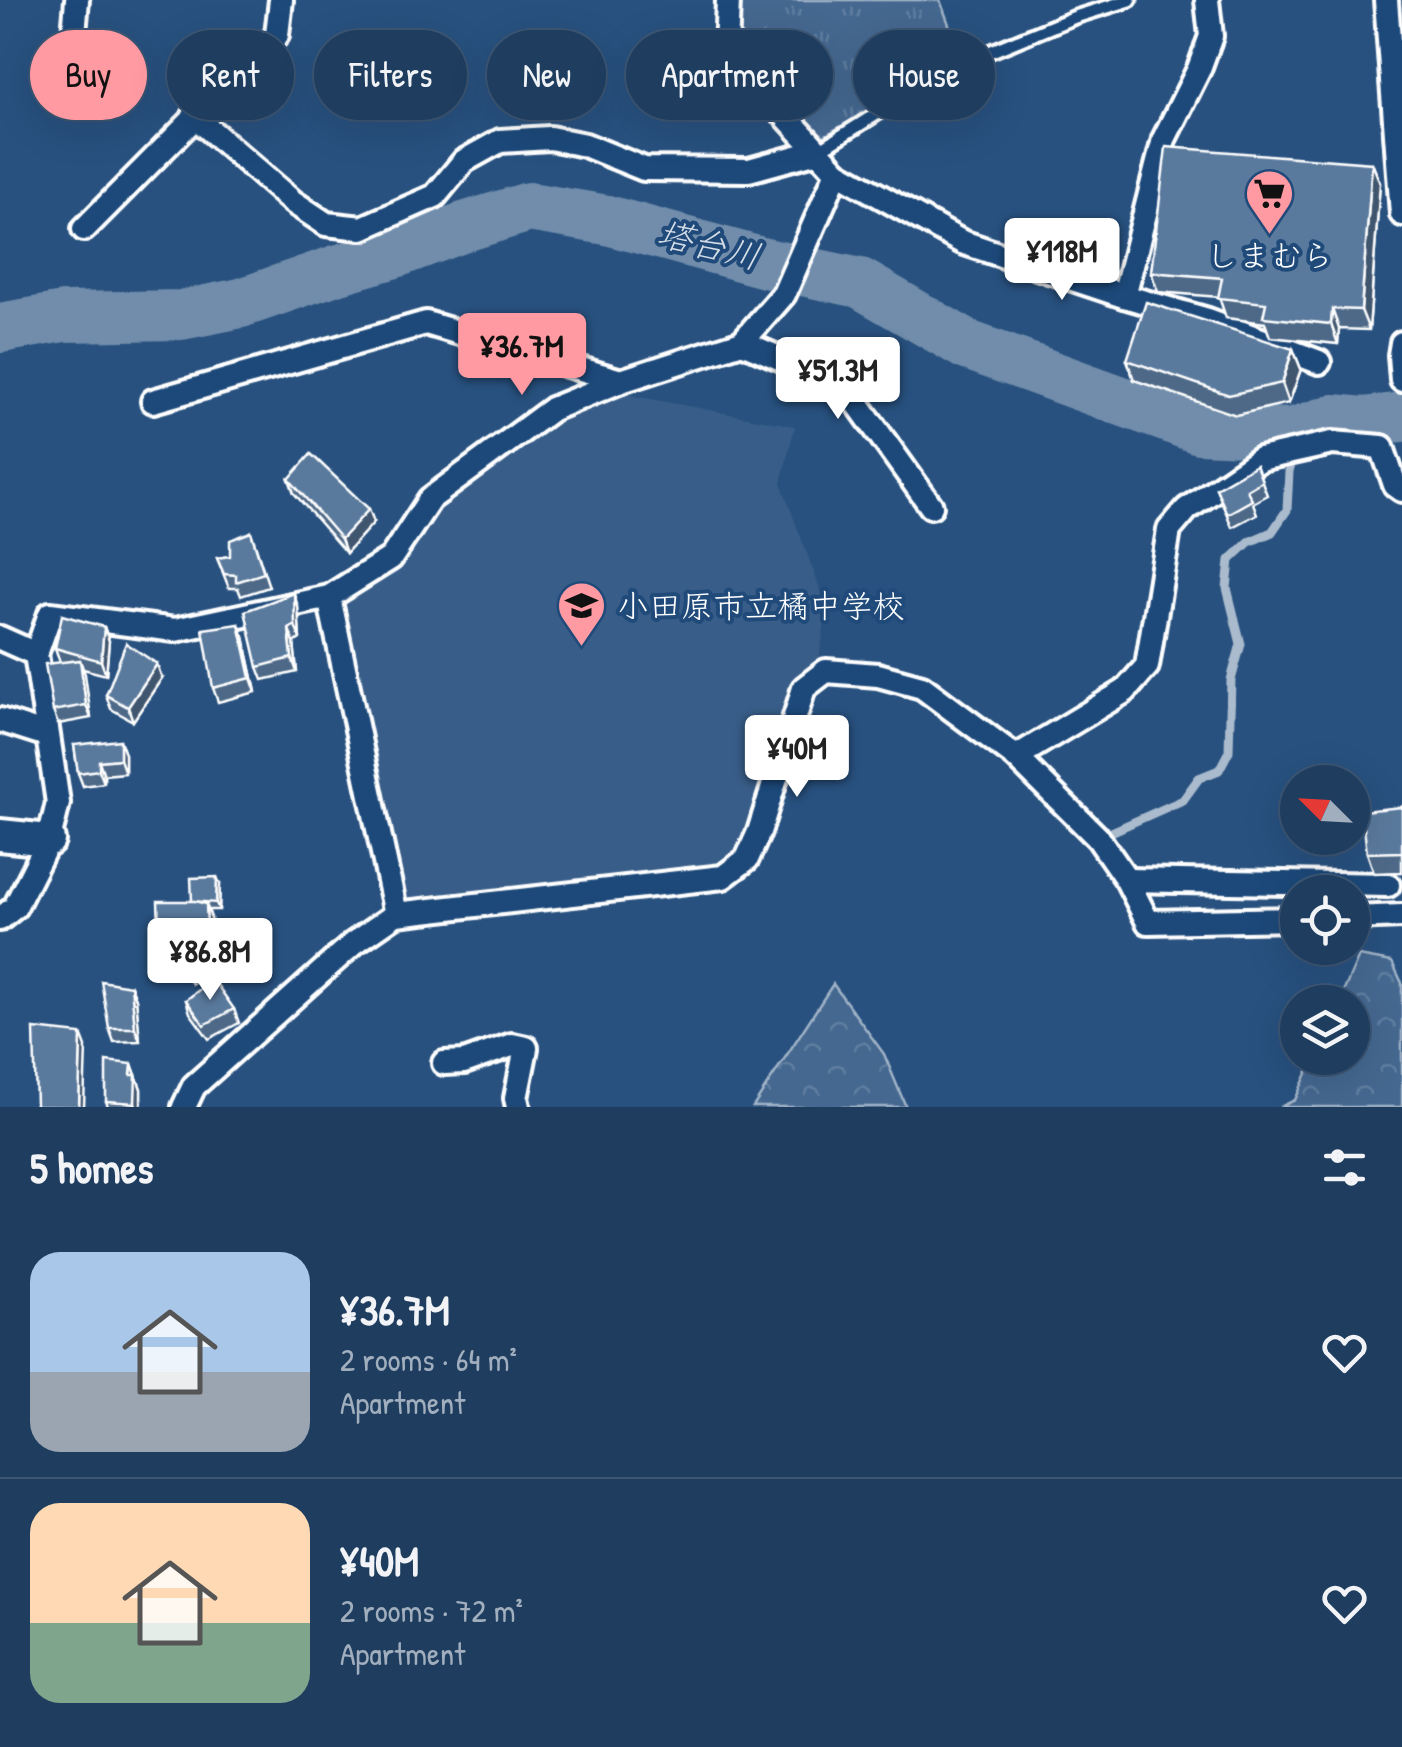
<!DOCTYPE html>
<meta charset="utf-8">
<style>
:root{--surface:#1e3d5f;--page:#264465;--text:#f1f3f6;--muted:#a1aebd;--line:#3c5674;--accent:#ff9aa2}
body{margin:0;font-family:"Patrick Hand","Klee One",sans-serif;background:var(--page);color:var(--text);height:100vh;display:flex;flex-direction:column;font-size:38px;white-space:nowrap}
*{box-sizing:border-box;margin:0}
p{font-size:32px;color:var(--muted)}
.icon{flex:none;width:55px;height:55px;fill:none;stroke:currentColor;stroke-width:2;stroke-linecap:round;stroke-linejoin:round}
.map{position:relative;height:1107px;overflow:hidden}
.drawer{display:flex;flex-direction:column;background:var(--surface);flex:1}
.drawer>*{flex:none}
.hud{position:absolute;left:30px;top:30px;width:1342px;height:90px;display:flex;gap:20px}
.needle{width:65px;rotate:294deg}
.tools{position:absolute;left:1280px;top:765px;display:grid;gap:20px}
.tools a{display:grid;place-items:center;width:90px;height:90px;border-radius:50%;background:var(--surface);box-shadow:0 10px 40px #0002,0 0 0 2px var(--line);font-size:50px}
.price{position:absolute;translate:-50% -85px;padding:0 22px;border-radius:10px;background:#fff;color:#222;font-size:32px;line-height:65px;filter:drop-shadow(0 2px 5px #0008)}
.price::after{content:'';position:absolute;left:50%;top:60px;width:30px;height:22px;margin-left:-15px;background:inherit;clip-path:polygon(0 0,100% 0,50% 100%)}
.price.active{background:var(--accent);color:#111}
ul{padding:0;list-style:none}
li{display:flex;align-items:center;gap:30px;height:250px;padding:0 30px}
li+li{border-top:2px solid var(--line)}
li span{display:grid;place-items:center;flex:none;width:280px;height:200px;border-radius:30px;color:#555}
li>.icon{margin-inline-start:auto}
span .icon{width:120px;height:120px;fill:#fffc;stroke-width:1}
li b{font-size:42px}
h2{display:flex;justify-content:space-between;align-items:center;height:120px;padding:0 30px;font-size:42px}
.tag{padding:0 35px;border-radius:45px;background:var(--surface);box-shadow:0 10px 40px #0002,0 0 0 2px var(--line);font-size:35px;line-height:90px}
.tag.active{background:var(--accent);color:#111}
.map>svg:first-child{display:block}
</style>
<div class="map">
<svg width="1402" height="1107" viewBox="0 0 1402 1107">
<defs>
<pattern id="grass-tufts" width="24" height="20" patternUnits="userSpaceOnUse" patternTransform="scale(2.5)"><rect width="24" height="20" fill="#446890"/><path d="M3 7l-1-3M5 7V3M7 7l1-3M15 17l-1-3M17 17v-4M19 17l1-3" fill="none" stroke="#607fa1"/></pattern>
<pattern id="forest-crowns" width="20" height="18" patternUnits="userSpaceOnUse" patternTransform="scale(2.5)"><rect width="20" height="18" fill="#446890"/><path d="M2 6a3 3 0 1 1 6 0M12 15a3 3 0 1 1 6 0" fill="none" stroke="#607fa1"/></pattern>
</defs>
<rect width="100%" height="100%" fill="#28517f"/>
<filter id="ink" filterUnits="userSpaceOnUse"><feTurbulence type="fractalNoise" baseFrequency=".01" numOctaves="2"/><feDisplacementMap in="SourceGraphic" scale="20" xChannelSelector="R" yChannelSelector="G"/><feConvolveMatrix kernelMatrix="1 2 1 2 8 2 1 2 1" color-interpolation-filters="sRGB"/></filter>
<g filter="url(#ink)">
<!-- built -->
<polygon fill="#375d88" points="603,390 795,426 781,483 822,594 825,622 817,674 736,865 399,905 336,608 409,554 453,470"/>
<!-- grass -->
<polygon fill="url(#grass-tufts)" stroke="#a2b4c8" stroke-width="2.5" points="741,0 940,0 961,57 822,137 740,45"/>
<!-- forest -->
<g fill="url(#forest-crowns)" stroke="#a2b4c8" stroke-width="2.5">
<polygon points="1359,956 1392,962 1402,983 1402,1107 1280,1107 1295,1100 1314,1058 1352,1058 1352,1002 1339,1002"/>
<polygon points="833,984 884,1054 906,1107 753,1107"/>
</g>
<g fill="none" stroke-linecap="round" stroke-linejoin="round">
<!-- stream -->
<polyline stroke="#aabbcd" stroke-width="9" points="1100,837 1183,800 1199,778 1219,770 1229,751 1231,680 1241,644 1227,588 1230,560 1249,542 1272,532 1287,510 1291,433"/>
<!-- river -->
<polyline stroke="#718dab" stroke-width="50" points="0,328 64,317 181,315 241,303 336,270 395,253 464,227 529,207 607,220 765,263 860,283 967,345 1199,429 1291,433 1334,419 1364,422 1402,417"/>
<defs>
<polyline id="lane" points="818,151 897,101 982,55 1075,17 1130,0"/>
<g id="street">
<polyline points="1386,0 1402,214"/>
<polyline points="69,90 77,0"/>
<polyline points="194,116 293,202 326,224 362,228 435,196 464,161 500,141 550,138 585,145 644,169 749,170 818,151"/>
<polyline points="837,172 962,242 1124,296 1208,320 1319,362"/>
<polyline points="84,229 277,35 281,0"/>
<polyline points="1124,296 1164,139 1199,69 1211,36 1207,0"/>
<polyline points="742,342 845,386 931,506"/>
<polyline points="1402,343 1400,355 1402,380"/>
<polyline points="153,401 426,323 621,381"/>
<polyline points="329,597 396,914"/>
<polyline points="0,638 36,654"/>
<polyline points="0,720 47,735"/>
<polyline points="1016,757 1125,691 1147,666 1169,530 1187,509 1260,459 1332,443 1382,447 1395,485 1402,490"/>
<polyline points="1127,880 1388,885"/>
<polyline points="1352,918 1402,916"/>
<polyline points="0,919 15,907 49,840 58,803 36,654 50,614 175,630 329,597 391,558 430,499 552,409 621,381 742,342 784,294 837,172 726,51 728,0"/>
<polyline points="444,1063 464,1062 512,1045 526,1048 516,1098 518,1107"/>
<polyline points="184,1107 194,1086 354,943 396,914 723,877 747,859 759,832 804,688 826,671 878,675 922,687 1016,757 1098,838 1127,880 1148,922 1298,919"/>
</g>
<polyline id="secondary" points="0,835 49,840"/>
</defs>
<!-- lane casing -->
<use href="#lane" stroke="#fff" stroke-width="19"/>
<!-- street casing -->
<use href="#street" stroke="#fff" stroke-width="30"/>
<!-- secondary casing -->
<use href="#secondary" stroke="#fff" stroke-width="38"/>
<!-- lane -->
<use href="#lane" stroke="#1f4a7a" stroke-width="11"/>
<!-- street -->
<use href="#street" stroke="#1f4a7a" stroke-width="22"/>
<!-- secondary -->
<use href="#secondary" stroke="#1f4a7a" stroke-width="30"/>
</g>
<!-- wall -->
<g fill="#4d6987" stroke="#fff" stroke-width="2.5">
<polygon points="1372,163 1380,183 1369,330 1339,329 1338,344 1270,337 1265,323 1226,318 1219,297 1158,292 1151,272"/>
<polygon points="1293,349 1301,369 1289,403 1236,415 1134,380 1127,360"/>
<polygon points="1256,465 1267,495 1253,503 1257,514 1232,527 1216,488"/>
<polygon points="289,479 374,522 346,553 294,493"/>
<polygon points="251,532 269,587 241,596 238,588 229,588 217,558 230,556"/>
<polygon points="298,607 300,639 294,643 297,672 263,680 258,667"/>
<polygon points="104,627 109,641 106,675 83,669 91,718 58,724 53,711 60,662 55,648"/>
<polygon points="244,637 256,692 218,702 213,688"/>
<polygon points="162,678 133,721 111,709 106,695"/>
<polygon points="74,745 125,754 125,773 104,775 104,783 83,786 78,773"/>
<polygon points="1402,807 1402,872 1374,873 1367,853"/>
<polygon points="220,884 219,910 208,910 211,918 213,974 192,984 184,972 165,971 160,957 192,901"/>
<polygon points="131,986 136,999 140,1041 114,1042 109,1028"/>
<polygon points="186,1000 234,1009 239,1023 209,1039 190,1013"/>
<polygon points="132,1064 141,1089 141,1107 108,1107 106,1101"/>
</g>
<!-- shaded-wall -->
<g fill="#3f556e" stroke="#fff" stroke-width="2.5">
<polygon points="1372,163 1380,183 1369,330 1361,310"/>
<polygon points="1332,309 1339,329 1338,344 1331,324"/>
<polygon points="1293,349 1301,369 1289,403 1282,383"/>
<polygon points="369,509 374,522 346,553 341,539"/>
<polygon points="294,593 298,607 300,639 295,625"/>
<polygon points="239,624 244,637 256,692 251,678"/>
<polygon points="104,627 109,641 106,675 101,661"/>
<polygon points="289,629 294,643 297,672 292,658"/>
<polygon points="80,660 85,674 91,718 86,705"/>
<polygon points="157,664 162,678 133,721 128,707"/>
<polygon points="120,740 125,754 125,773 120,759"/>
<polygon points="99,761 104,775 104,783 99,770"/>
<polygon points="217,877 220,884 219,910 216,903"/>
<polygon points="206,904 211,918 213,974 208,960"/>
<polygon points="131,986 136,999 140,1041 135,1028"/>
<polygon points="81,1034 86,1047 84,1107 79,1107"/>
<polygon points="132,1064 141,1089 141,1107 137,1107 135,1103 131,1075"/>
</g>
<!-- building -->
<g fill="#5a7a9d" stroke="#fff" stroke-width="2.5">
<polygon points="1166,147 1372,163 1361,310 1332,309 1331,324 1263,317 1266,303 1218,298 1222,278 1151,272"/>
<polygon points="1146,302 1293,349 1282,383 1229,395 1127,360"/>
<polygon points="311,454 369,509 341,539 289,479"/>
<polygon points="1256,465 1262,481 1247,490 1252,500 1227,514 1216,488"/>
<polygon points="251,532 264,573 236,582 236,575 224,574 217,558 230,556 230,540"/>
<polygon points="294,593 295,625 289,629 292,658 258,667 245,611"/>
<polygon points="62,615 104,627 101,661 55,648"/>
<polygon points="239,624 251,678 213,688 203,629"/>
<polygon points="126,643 157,664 128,707 106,695"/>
<polygon points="80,660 86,705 53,711 45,664"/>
<polygon points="120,740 120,759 99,761 99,770 78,773 74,745"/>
<polygon points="1402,807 1402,852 1367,853 1362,811"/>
<polygon points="217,877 216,903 192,901 191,878"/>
<polygon points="158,901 195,901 206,904 208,960 187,970 179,958 160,957"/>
<polygon points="213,979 234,1009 204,1025 186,1000"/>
<polygon points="101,981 131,986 135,1028 109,1028"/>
<polygon points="34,1029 81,1034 79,1107 36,1106"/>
<polygon points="106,1061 132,1064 131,1075 136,1075 135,1103 106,1101"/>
</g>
</g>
<!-- icons -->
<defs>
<symbol id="supermarket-pin" viewBox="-11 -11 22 30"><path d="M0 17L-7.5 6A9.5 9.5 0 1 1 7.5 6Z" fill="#ff9aa2" stroke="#1f4a7a"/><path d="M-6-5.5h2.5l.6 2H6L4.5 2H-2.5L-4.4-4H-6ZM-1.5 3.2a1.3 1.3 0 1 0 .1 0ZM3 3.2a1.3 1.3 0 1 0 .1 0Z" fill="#111"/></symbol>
<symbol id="school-pin" viewBox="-11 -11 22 30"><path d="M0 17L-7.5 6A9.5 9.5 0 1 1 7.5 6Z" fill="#ff9aa2" stroke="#1f4a7a"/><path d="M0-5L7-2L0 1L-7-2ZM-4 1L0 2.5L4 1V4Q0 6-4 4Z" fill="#111"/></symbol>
</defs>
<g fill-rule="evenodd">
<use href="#supermarket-pin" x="1242" y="166" width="55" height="75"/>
<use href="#school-pin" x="554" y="578" width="55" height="75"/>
</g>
<g text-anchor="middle" stroke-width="8" stroke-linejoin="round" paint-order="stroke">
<!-- poi labels -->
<g font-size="32" fill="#fff" stroke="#1f4a7a">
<text x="1270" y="267">しまむら</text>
<text x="617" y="617" text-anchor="start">小田原市立橘中学校</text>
</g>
<!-- water labels -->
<g font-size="35" font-style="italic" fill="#d4dde6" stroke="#1f4a7a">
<text transform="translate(709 245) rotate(14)" y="12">塔台川</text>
</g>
</g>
</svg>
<div class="tools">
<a><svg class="needle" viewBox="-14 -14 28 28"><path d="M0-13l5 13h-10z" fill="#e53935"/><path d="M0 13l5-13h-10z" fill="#a1aebd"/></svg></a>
<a><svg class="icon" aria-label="locate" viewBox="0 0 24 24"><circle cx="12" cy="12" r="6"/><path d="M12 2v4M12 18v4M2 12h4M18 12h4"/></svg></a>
<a><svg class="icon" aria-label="layers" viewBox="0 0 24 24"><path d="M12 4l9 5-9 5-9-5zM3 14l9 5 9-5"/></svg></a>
</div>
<b class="price" style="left:1062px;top:303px">¥118M</b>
<b class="price active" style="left:522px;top:398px">¥36.7M</b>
<b class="price" style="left:838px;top:422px">¥51.3M</b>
<b class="price" style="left:797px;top:800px">¥40M</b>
<b class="price" style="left:210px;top:1003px">¥86.8M</b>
<div class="hud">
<a class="tag active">Buy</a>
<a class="tag">Rent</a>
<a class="tag">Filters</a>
<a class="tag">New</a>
<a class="tag">Apartment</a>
<a class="tag">House</a>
</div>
</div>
<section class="drawer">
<h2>5 homes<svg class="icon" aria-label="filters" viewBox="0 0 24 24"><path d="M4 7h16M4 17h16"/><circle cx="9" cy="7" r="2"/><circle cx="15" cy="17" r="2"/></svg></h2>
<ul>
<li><span style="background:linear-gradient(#a9c7e8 60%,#9aa5b1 0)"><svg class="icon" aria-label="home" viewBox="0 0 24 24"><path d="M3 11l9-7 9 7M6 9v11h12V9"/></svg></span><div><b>¥36.7M</b><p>2 rooms · 64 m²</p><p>Apartment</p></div><svg class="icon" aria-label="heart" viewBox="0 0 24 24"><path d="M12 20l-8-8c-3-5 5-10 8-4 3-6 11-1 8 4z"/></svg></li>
<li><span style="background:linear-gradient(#ffd9b3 60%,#7fa58c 0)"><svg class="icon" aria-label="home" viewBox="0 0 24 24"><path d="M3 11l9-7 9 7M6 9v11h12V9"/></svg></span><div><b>¥40M</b><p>2 rooms · 72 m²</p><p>Apartment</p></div><svg class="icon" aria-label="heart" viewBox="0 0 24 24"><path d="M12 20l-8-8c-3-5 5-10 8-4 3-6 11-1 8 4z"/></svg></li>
</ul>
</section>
